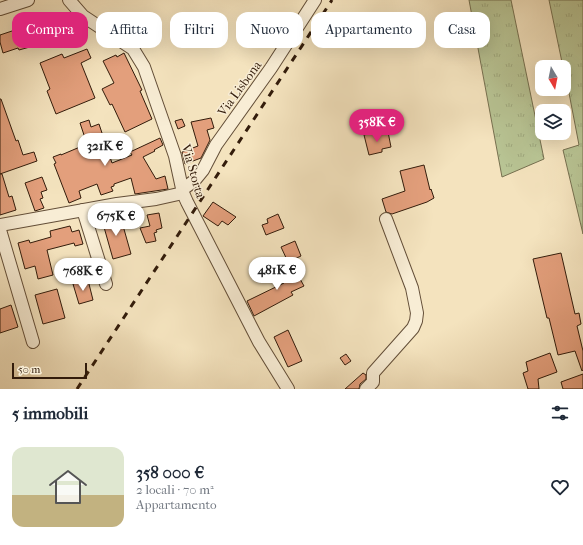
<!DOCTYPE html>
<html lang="it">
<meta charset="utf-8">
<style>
:root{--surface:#fff;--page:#f2f2f3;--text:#1f2937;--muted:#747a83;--line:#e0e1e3;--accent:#db2777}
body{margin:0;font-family:"IM FELL French Canon",serif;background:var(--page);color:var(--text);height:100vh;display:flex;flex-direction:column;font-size:15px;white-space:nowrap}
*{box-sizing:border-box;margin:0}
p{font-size:13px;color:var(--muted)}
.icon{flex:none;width:22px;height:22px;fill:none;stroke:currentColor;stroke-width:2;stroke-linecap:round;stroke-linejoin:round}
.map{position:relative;height:389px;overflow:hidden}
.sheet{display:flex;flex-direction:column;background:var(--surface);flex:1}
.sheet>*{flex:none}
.banner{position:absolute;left:12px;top:12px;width:559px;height:36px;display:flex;gap:8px}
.needle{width:26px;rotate:170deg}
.tools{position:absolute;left:535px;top:60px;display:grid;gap:8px}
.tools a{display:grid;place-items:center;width:36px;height:36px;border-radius:8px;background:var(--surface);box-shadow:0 4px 16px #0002;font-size:20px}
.scale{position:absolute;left:12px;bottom:10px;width:75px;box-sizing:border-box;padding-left:4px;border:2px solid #331c0b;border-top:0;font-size:11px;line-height:14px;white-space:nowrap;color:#331c0b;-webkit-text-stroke:3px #f8edd5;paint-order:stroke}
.price{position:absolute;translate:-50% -34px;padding:0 9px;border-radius:14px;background:#fff;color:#222;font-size:13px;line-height:26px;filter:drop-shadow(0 1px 2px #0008)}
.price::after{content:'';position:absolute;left:50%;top:24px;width:12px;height:9px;margin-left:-6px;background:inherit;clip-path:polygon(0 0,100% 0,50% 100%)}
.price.active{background:var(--accent);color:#fff}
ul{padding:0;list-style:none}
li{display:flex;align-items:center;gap:12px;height:100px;padding:0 12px}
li+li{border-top:1px solid var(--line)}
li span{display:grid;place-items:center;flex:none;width:112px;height:80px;border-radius:12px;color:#555}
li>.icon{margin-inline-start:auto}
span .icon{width:48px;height:48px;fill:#fffc;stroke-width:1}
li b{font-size:17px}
h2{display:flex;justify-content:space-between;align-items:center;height:48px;padding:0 12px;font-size:17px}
.chip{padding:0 14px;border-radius:12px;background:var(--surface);box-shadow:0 4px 16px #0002;font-size:14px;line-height:36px}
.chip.active{background:var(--accent);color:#fff}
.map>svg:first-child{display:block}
</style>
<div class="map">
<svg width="583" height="389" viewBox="0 0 583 389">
<defs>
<pattern id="grass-tufts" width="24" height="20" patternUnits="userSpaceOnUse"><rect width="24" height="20" fill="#b8c494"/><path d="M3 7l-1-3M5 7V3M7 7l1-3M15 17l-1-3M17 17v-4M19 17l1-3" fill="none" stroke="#9fa87e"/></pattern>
</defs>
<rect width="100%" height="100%" fill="#f4e3be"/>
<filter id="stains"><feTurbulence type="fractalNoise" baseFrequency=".005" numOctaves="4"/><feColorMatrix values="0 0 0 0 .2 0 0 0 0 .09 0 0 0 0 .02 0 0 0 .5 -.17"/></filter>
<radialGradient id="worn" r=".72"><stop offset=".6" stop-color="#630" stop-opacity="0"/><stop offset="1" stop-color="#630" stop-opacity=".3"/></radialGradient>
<!-- grass -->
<g fill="url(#grass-tufts)" stroke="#767050">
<polygon points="469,0 511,0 544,159 502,177"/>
<polygon points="549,0 583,0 583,234 563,150 579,145 564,67 563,67"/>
</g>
<!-- building -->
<g fill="#e39f7c" stroke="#331c0b">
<polygon points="31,27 37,45 19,50 18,48 3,53 0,42 0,35 15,30 16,32"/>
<polygon points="87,49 91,58 81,63 95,98 56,114 47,91 50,89 40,63 62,54 64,58"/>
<polygon points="124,53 142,90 140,91 152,119 125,132 112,104 110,105 102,89 114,83 103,61 116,55 117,57"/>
<polygon points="0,99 1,99 16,141 18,140 23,155 34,152 37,161 0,174"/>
<polygon points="211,118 214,128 207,130 210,140 201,158 185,164 182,152 198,146 191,122"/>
<polygon points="182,119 185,126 178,129 175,121"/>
<polygon points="89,120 91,127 99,124 112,163 132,155 130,152 160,138 163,145 154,150 155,151 143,157 156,179 165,176 168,189 135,194 131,178 114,184 114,186 111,187 113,191 101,195 97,184 79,191 81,198 69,203 54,164 56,163 53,157 61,154 61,155 87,144 80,123"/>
<polygon points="376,132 376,135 388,132 391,147 382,149 382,152 369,155 364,135"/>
<polygon points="424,165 430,190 431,189 434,198 427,202 392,214 386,212 382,199 405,191 400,171"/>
<polygon points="0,174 2,174 9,197 12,196 16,210 0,215"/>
<polygon points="42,177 47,190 41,192 43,198 40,199 44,208 35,211 25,183"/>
<polygon points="213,202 236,217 228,225 222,221 218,226 203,216"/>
<polygon points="159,213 162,228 156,230 157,232 154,233 156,241 146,243 140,228 150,226 147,215"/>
<polygon points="278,214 284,228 266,235 262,225 268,223 267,219"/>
<polygon points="120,215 131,254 113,259 102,220"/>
<polygon points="70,226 72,232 79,230 83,244 75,246 74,243 47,250 53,275 38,279 35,266 25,269 18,243 29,240 30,243 51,237 50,231"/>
<polygon points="295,241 301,256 288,262 281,247"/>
<polygon points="561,253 575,314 579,313 581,324 577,326 583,351 583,370 582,371 575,351 558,355 549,318 547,318 533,259"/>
<polygon points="291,263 304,286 291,292 293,295 254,316 247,301 284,283 280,274 282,273 279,268"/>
<polygon points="88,280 93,300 79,304 73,284"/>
<polygon points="57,289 65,318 43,324 35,295"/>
<polygon points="11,305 18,327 0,333 0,309"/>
<polygon points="288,330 302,361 288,367 274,337"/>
<polygon points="550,353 557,372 538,379 539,389 528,389 523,373 528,371 526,362"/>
<polygon points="346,354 351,361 345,365 340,358"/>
<polygon points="363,373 366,375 366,379 360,384 359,389 345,389"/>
<polygon points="583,374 583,389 563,389 561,382"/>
</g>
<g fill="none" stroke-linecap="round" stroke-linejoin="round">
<defs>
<g id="minor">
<polyline points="69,0 83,16 133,49 144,67 175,156 183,193 187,202 259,342 288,389"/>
<polyline points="0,9 28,0"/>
<polyline points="183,189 194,181 203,170 216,145 271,68 315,0"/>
<polyline points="83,210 106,284"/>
<polyline points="0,225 117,204 156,199 183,193"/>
<polyline points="0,230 33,342"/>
<polyline points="366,389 373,382 373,373 413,328 416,321 417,313 412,288 386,219"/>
</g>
</defs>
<!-- minor casing -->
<use href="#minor" stroke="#634e38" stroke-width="14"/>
<!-- minor -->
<use href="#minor" stroke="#f8edd5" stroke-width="12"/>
<!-- rail -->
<polyline stroke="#331c0b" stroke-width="3" stroke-dasharray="7 7" stroke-linecap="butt" points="77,389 332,0"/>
</g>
<g text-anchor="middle" stroke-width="3" stroke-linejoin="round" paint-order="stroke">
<!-- street labels -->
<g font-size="13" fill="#331c0b" stroke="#f8edd5">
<text transform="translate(239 88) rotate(-54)" y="5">Via Lisbona</text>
<text transform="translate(194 171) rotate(74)" y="5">Via Storta</text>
</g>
</g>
<rect width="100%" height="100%" filter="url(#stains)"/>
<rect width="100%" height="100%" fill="url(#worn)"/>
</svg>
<div class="tools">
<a><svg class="needle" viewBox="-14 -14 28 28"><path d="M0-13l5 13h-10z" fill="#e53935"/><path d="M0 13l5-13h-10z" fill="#747a83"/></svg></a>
<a><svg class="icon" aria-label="layers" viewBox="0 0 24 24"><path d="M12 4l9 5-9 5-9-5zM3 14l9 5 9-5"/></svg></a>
</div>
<div class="scale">50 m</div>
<b class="price active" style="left:377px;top:143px">358K €</b>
<b class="price" style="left:105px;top:167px">321K €</b>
<b class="price" style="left:116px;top:237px">675K €</b>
<b class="price" style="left:277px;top:291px">481K €</b>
<b class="price" style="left:83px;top:292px">768K €</b>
<div class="banner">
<a class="chip active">Compra</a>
<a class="chip">Affitta</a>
<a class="chip">Filtri</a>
<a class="chip">Nuovo</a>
<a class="chip">Appartamento</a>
<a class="chip">Casa</a>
</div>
</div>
<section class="sheet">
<h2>5 immobili<svg class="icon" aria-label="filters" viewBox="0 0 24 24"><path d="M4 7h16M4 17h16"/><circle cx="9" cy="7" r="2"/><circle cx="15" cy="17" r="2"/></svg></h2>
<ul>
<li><span style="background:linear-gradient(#dfe7d0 60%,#c2b280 0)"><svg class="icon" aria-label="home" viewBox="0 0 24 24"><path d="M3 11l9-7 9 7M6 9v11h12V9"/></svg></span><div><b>358 000 €</b><p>2 locali · 70 m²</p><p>Appartamento</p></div><svg class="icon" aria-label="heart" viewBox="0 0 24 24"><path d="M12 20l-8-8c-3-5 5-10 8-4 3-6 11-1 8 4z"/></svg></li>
</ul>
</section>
